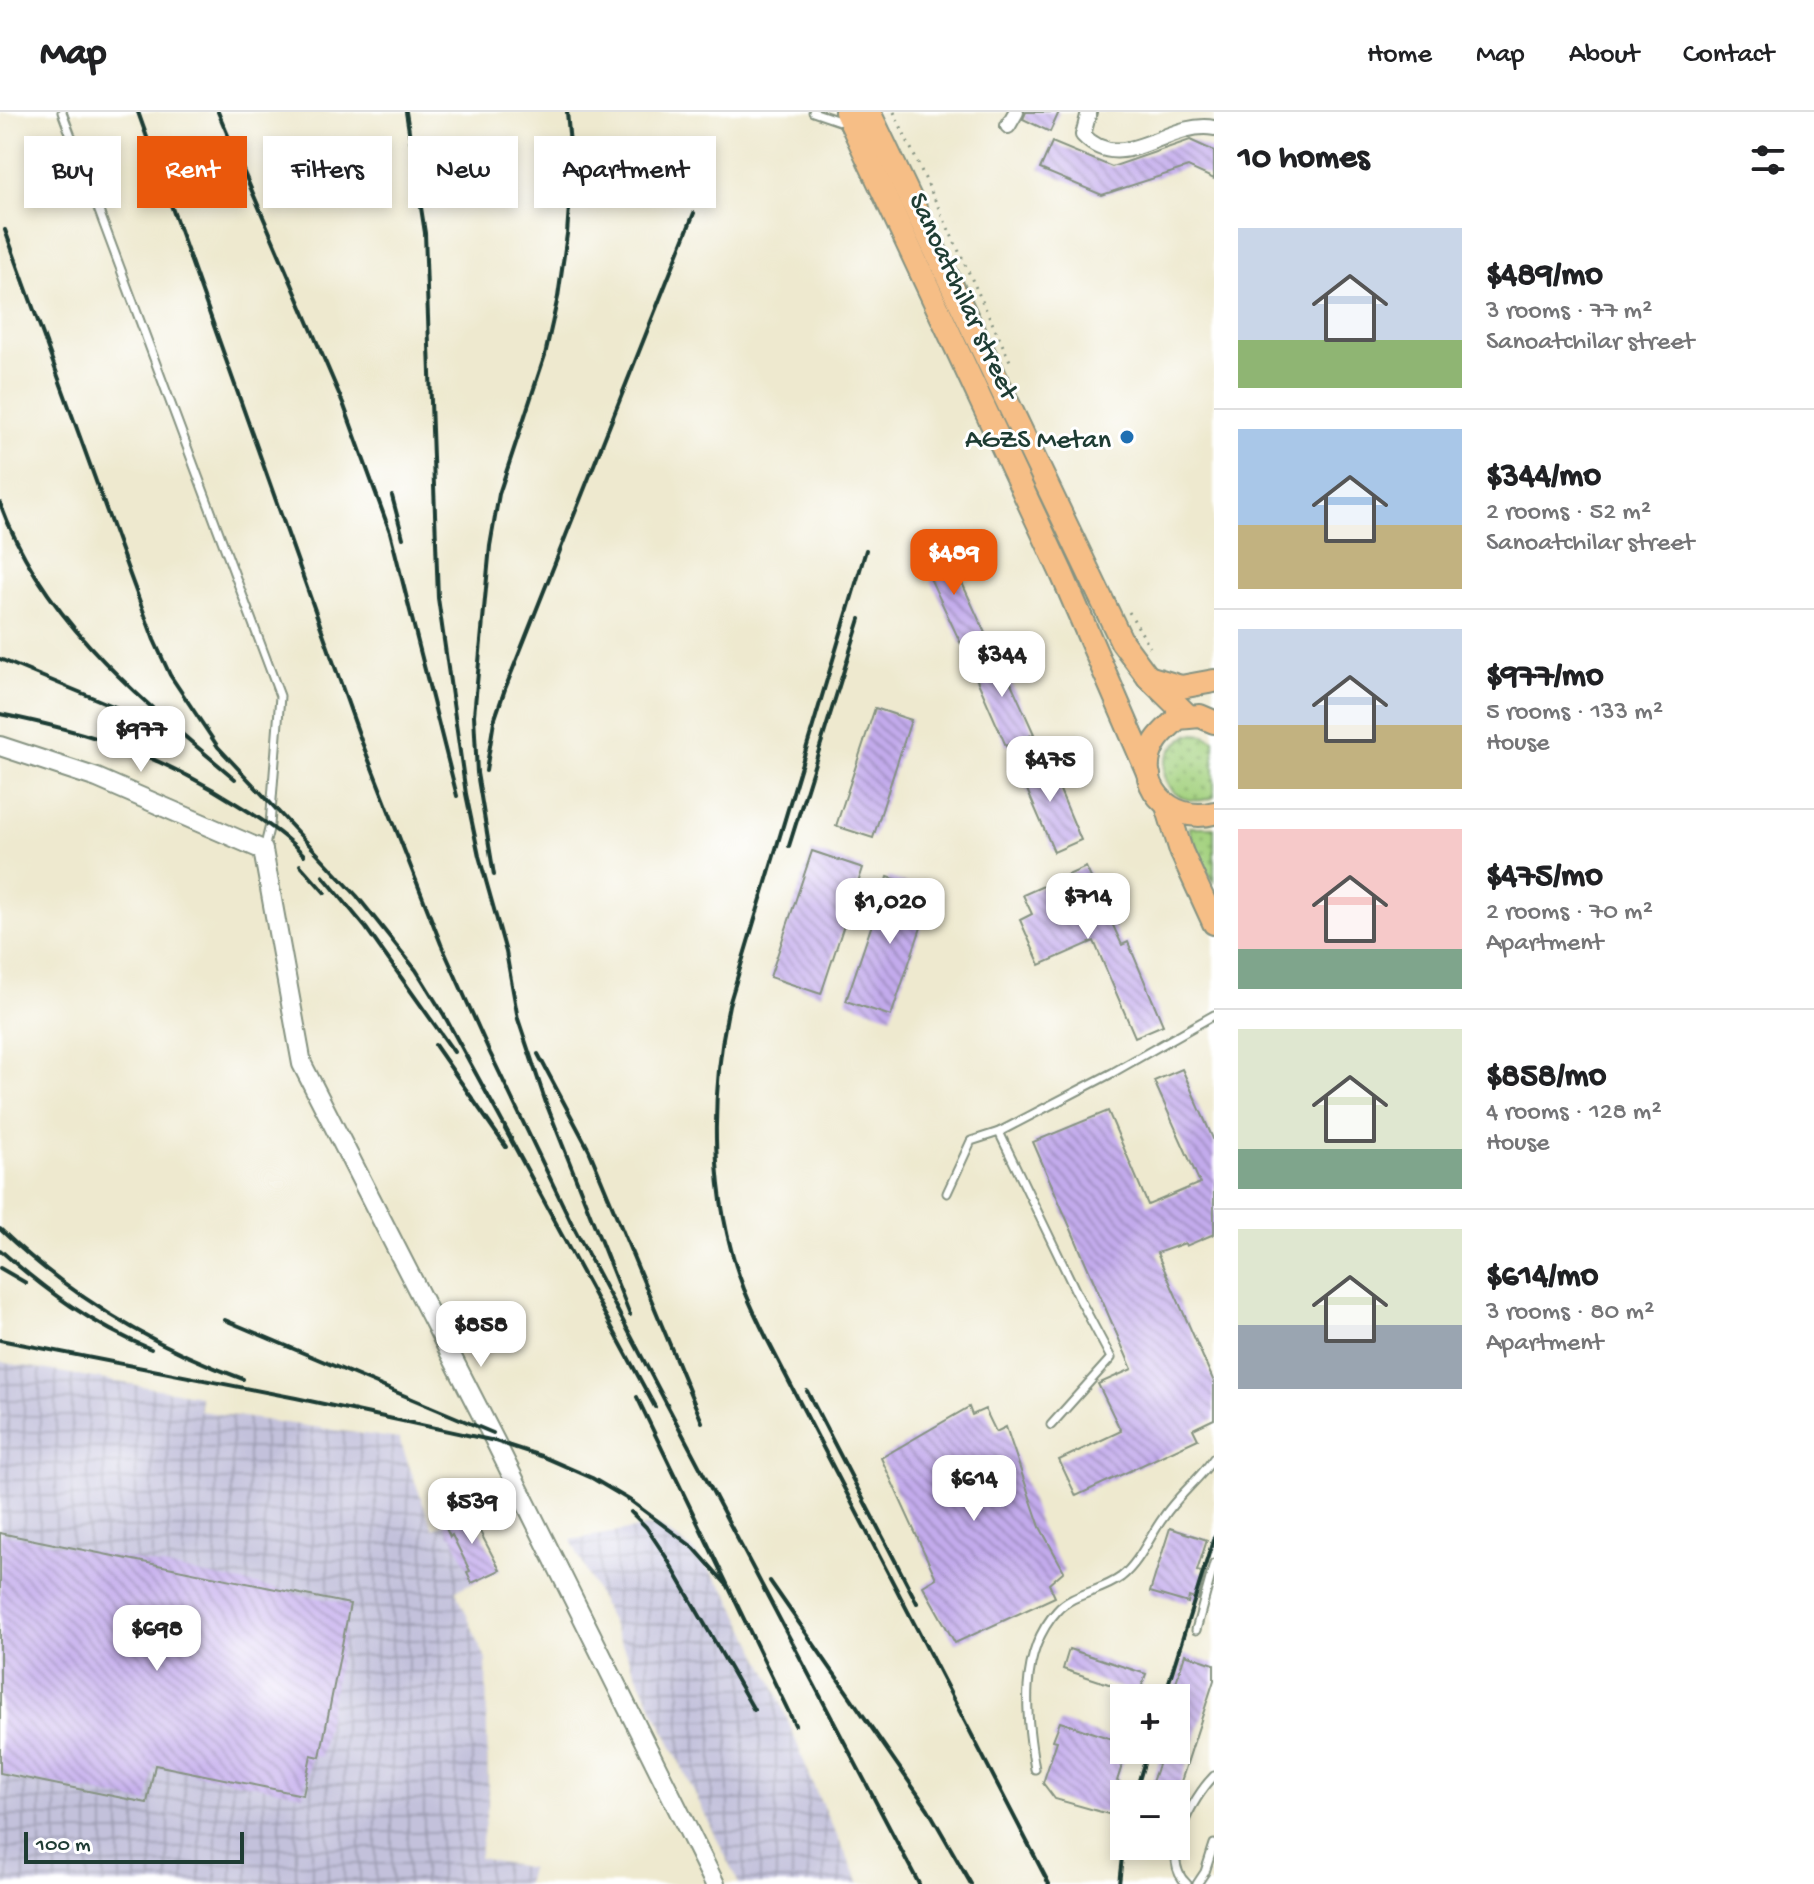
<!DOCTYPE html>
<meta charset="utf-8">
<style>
:root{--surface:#fff;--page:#f6f6f6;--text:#202124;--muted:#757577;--line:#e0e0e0;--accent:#ea580c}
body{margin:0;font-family:"Gochi Hand",sans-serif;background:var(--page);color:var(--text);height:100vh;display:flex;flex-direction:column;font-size:30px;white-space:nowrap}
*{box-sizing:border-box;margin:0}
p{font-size:26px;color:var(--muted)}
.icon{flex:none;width:44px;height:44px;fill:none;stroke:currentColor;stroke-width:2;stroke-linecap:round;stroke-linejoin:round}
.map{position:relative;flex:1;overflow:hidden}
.details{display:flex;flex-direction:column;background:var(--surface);width:600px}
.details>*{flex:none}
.guide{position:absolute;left:24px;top:24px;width:760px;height:72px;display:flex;gap:16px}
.fabs{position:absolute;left:1110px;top:1572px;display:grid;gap:16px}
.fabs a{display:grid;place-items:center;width:80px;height:80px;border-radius:0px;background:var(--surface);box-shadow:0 4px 12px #0003;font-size:40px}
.scale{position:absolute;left:24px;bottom:20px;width:220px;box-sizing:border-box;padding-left:8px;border:4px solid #1f3d34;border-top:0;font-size:22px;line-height:28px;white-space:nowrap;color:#1f3d34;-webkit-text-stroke:6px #fff;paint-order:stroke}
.price{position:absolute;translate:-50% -68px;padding:0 18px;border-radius:16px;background:#fff;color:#222;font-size:26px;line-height:52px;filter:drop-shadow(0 2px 4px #0008)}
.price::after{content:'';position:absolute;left:50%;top:48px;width:24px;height:18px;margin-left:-12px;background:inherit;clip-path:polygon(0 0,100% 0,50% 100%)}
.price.current{background:var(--accent);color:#fff}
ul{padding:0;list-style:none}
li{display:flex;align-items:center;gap:24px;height:200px;padding:0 24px}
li+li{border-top:2px solid var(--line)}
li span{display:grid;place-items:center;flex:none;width:224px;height:160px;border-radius:0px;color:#555}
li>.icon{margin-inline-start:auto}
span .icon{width:96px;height:96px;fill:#fffc;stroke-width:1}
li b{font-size:34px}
h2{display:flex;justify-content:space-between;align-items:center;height:96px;padding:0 24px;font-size:34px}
.tag{padding:0 28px;border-radius:0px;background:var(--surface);box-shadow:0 4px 12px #0003;font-size:28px;line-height:72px}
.tag.current{background:var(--accent);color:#fff}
header{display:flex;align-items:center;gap:48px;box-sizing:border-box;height:112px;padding:0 40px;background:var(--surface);border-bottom:2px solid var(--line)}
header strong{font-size:38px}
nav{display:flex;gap:44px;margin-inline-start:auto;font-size:28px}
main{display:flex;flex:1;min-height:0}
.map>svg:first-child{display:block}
</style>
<header>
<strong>Map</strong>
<nav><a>Home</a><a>Map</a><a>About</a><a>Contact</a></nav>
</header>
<main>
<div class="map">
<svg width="1214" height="1772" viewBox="0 0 1214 1772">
<defs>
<pattern id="industrial-grid" width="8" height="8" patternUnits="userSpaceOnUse" patternTransform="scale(2)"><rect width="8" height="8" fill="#c3c1db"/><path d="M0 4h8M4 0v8" fill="none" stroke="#9e9eb2"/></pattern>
<pattern id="grass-dots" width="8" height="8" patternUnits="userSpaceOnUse" patternTransform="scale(2)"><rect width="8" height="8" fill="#a4d280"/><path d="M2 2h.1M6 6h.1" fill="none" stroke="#85ac6a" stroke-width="1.8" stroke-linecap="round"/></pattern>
<pattern id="building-back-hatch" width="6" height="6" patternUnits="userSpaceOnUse" patternTransform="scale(2)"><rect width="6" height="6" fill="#c3abec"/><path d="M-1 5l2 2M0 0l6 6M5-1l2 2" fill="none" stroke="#9e8cc0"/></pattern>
</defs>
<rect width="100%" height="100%" fill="#fff"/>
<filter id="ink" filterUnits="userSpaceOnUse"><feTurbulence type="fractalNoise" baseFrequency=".0125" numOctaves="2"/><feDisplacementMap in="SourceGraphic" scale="16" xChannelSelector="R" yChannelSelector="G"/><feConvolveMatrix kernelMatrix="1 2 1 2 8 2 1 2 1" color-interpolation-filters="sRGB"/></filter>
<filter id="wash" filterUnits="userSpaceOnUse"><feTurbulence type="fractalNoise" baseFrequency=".006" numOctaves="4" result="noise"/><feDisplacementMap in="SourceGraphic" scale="32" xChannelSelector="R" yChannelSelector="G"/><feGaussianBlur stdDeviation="1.8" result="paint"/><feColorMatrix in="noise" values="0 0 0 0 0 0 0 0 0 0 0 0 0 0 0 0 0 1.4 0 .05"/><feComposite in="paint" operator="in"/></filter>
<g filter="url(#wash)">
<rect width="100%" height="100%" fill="#eee9cf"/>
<!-- industrial -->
<g fill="url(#industrial-grid)">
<polygon points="0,1250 200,1284 200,1299 399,1327 433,1417 472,1398 478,1411 476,1412 500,1458 456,1478 486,1548 488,1692 479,1746 530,1756 526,1772 0,1772"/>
<polygon points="657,1413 691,1437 728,1481 773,1571 817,1682 860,1772 739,1772 571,1428"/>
</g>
<!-- grass -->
<g fill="url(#grass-dots)" stroke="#62885a" stroke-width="2">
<path d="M1191 622 1205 623 1214 628V685C1166 703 1143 646 1191 622Z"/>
<polygon points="1189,715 1214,715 1214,771 1194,733"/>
</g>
<g id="blocks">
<!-- building -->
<g fill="url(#building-back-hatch)">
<polygon points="1026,0 1059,0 1050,20 1023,7"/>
<polygon points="1190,28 1214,39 1214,67 1188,55 1102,83 1040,57 1052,30 1112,55"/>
<polygon points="947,438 985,521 961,532 922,449"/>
<polygon points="997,540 1034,622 1006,634 970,552"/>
<polygon points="875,596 911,608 873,726 836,714"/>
<polygon points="1046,645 1081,728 1054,740 1018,657"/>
<polygon points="812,739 863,756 821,882 770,865"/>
<polygon points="1086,755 1122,833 1128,830 1163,913 1135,925 1094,829 1040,853 1020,808 1032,802 1023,783"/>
<polygon points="888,765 933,780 891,904 846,889"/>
<polygon points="1182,957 1214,1029 1214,1122 1186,1134 1185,1131 1157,1141 1214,1270 1214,1307 1193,1317 1198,1327 1076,1384 1059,1348 1121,1319 1098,1272 1132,1257 1033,1030 1108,999 1148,1093 1200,1071 1154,969"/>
<polygon points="969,1295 972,1303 985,1297 996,1320 1006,1315 1040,1415 1064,1459 1049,1472 1055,1485 955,1531 923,1474 936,1466 881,1346"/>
<polygon points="472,1398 478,1411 476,1412 500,1458 472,1471 467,1460 470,1459 452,1423 450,1425 444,1412"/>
<polygon points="1170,1416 1207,1428 1197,1459 1205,1461 1198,1488 1189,1485 1188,1491 1150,1480"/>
<polygon points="0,1421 350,1492 320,1645 311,1643 303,1683 155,1653 147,1691 0,1661"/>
<polygon points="1069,1537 1146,1562 1139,1582 1063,1557"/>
<polygon points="1185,1542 1214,1552 1214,1568 1177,1682 1148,1682 1163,1638 1176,1638 1176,1586 1171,1586"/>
<polygon points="1060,1610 1124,1631 1124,1638 1127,1638 1117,1669 1122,1671 1112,1703 1055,1687 1043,1671 1057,1629 1053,1628"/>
</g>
</g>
</g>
<g filter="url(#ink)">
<use href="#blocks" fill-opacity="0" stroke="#869382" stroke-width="2"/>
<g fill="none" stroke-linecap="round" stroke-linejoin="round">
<defs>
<g id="service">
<polyline points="62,0 280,584 270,713 264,737"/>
<polyline points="813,0 845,11"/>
<polyline points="947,1081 971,1029 999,1020"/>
<polyline points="1051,1313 1111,1246 1078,1184 999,1020 1112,961 1214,903"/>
<polyline points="1196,1518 1214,1452"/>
<path d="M1035 1657C1026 1606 1018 1542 1057 1499 1073 1481 1101 1480 1121 1465 1140 1450 1149 1425 1163 1406 1177 1384 1199 1368 1214 1346"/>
<path d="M1187 1772C1158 1747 1193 1685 1214 1664"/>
<polyline points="1197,1772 1205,1760 1214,1732"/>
</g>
<g id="minor">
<path d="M1089 0 1083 23C1122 65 1169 7 1214 16"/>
<polyline points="1008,14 1016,0"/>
</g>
<polyline id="tertiary" points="0,634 97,666 263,738 302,952 495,1329 715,1772"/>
<g id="primary">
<polyline points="846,0 1062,462 1149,663"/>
<polyline points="869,0 1122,530 1148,565 1188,604"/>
</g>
<g id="trunk">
<polyline points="1148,565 1181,575 1214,569"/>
<path d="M1214 610 1200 604 1178 606C1171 613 1161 621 1156 629 1130 670 1170 713 1214 701"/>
<polyline points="1167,694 1181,739 1214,811"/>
</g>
</defs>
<!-- service casing -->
<use href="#service" stroke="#869382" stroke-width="11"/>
<!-- minor casing -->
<use href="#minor" stroke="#869382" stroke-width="18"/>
<!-- tertiary casing -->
<use href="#tertiary" stroke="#869382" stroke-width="22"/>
<!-- primary casing -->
<use href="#primary" stroke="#869382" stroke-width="26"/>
<!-- trunk casing -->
<use href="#trunk" stroke="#869382" stroke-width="26"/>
<!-- path -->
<g stroke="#869382" stroke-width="3" stroke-dasharray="2 6" stroke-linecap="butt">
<polyline points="894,0 1011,251"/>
<polyline points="1129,500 1150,535"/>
</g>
<!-- service -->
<use href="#service" stroke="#fff" stroke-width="7"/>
<!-- minor -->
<use href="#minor" stroke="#fff" stroke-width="14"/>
<!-- tertiary -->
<use href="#tertiary" stroke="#fff" stroke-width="18"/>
<!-- primary -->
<use href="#primary" stroke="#f6be86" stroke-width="22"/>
<!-- trunk -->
<use href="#trunk" stroke="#f6be86" stroke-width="22"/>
<!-- rail -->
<g stroke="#1f3d34" stroke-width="4">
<polyline points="138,0 361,628 441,832 490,941 572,1112 919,1772"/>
<polyline points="218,0 343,291 390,420 457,684"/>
<polyline points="406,0 425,121 438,486 466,682 479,744 506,840 518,907 546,991 630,1203"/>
<polyline points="5,118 127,455 154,528 170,563 218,635 357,784 416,858 444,903 511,1026"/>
<polyline points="392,384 403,426"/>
<path d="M0 391C43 510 142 588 235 667"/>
<path d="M866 438 729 893C710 985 709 1087 744 1177 751 1194 759 1211 767 1227L1049 1772"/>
<polyline points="0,547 137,604 178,627"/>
<path d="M0 602C89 620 158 642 235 691 260 706 284 722 304 743"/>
<polyline points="486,659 494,609 505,577 694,101"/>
<polyline points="789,734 860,507"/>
<polyline points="300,753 325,781"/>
<polyline points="494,763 477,661 474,603 490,434 499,382 545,243 558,185 567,122 572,53 567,0"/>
<polyline points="323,764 366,816 454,940"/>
<polyline points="435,933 506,1035"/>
<polyline points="538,942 589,1038 702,1310"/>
<polyline points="505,1017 557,1113"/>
<polyline points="552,1105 655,1295"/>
<path d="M0 1117C69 1183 153 1234 243 1267"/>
<path d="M0 1138C46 1179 94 1214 151 1237"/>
<polyline points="0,1156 26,1171"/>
<polyline points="225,1208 493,1321"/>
<polyline points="0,1228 296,1286 495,1329 544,1345 592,1366 631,1389 694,1436 726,1472"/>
<polyline points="807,1279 917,1491"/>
<polyline points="637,1285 795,1613"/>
<polyline points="631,1400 646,1415 666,1445 754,1598"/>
<polyline points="770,1469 928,1697 971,1772"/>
<polyline points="1164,1586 1214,1425"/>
<polyline points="1135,1682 1148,1638"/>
<polyline points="1119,1772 1124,1727"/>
</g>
</g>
</g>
<!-- markers -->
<circle fill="#1f6fb2" stroke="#fff" stroke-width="3" cx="1127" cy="325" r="8"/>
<g text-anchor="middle" stroke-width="6" stroke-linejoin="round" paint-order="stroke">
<!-- street labels -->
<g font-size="28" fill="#1f3d34" stroke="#fff">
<text transform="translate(966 183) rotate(65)" y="10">Sanoatchilar street</text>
</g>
<!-- poi labels -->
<g font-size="28" fill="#1f3d34" stroke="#fff" text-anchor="end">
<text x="1111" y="335">AGZS Metan</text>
</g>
</g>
</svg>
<div class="fabs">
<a>+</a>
<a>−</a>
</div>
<div class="scale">100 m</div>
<b class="price current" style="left:954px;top:485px">$489</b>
<b class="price" style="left:1002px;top:587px">$344</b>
<b class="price" style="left:141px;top:662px">$977</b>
<b class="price" style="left:1050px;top:692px">$475</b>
<b class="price" style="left:1088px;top:829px">$714</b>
<b class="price" style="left:890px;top:834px">$1,020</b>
<b class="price" style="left:481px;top:1257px">$858</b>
<b class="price" style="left:974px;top:1411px">$614</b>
<b class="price" style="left:472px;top:1434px">$539</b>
<b class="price" style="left:157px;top:1561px">$698</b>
<div class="guide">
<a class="tag">Buy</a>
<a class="tag current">Rent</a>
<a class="tag">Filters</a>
<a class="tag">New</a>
<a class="tag">Apartment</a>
</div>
</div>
<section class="details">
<h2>10 homes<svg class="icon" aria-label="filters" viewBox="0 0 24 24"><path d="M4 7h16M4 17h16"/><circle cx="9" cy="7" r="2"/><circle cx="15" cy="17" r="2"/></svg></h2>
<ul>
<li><span style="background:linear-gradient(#c9d6e8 70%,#8fb573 0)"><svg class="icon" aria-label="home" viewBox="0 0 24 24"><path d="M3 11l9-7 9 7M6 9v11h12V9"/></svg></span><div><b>$489/mo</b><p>3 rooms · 77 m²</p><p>Sanoatchilar street</p></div></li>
<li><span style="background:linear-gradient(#a9c7e8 60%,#c2b280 0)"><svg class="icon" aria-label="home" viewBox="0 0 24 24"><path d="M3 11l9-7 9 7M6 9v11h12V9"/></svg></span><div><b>$344/mo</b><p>2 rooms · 52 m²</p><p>Sanoatchilar street</p></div></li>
<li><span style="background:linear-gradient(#c9d6e8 60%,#c2b280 0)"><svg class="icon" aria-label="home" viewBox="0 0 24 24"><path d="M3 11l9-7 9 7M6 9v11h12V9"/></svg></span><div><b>$977/mo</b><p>5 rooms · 133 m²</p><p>House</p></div></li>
<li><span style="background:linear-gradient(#f6c9c9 75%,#7fa58c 0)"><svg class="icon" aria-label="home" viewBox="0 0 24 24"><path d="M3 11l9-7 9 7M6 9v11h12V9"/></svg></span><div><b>$475/mo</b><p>2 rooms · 70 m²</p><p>Apartment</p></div></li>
<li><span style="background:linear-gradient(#dfe7d0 75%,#7fa58c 0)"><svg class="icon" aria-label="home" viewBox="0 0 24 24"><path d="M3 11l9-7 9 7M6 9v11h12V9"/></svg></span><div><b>$858/mo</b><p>4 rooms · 128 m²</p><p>House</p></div></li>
<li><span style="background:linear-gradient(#dfe7d0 60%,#9aa5b1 0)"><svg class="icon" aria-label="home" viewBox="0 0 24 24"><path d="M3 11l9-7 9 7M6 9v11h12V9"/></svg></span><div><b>$614/mo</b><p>3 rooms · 80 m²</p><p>Apartment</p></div></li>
</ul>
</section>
</main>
